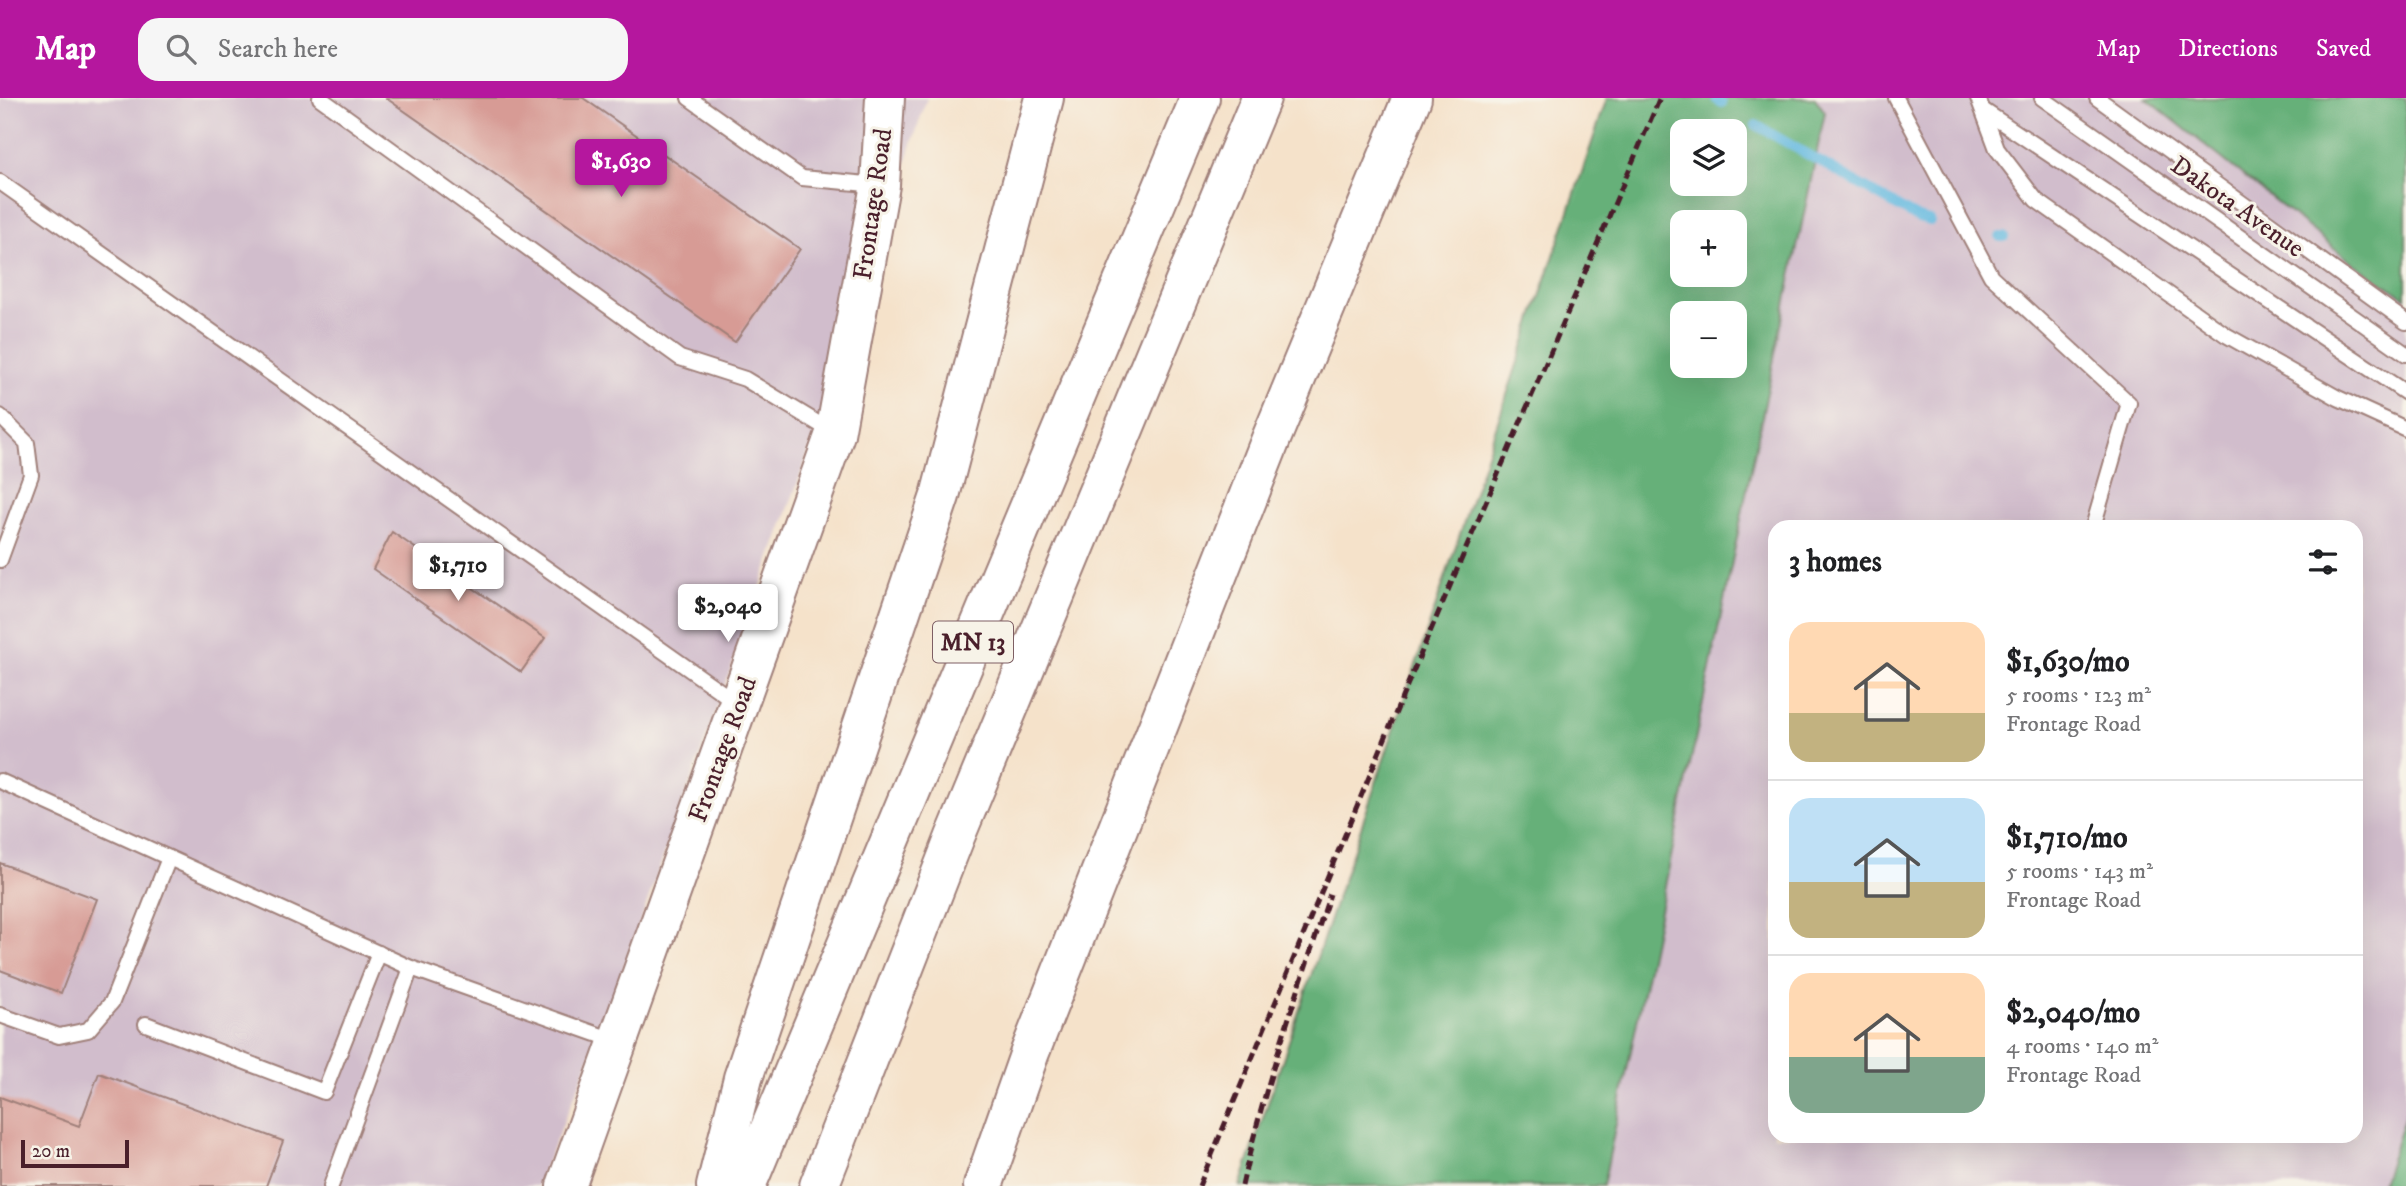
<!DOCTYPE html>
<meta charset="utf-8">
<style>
:root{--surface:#fff;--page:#f6f6f6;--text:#202124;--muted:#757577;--line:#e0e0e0;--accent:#b5179e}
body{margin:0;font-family:"IM FELL DW Pica",serif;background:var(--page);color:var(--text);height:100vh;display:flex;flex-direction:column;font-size:26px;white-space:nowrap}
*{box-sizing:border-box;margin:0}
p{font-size:23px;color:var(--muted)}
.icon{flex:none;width:38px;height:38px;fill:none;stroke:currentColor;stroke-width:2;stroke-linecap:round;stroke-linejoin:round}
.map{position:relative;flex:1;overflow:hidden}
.sheet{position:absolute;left:1768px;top:422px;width:595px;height:623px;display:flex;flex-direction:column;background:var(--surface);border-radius:21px;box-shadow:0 7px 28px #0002}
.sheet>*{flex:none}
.buttons{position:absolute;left:1670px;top:21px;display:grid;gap:14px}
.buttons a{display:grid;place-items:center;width:77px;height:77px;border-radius:14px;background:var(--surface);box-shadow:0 7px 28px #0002;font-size:35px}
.scale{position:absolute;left:21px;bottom:18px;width:108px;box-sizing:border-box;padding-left:7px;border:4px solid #4a1f2b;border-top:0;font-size:19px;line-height:24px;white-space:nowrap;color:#4a1f2b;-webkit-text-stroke:5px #f7f3e8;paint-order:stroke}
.price{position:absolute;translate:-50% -60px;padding:0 16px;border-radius:7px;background:#fff;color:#222;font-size:23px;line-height:46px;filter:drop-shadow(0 2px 4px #0008)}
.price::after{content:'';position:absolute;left:50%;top:42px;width:21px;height:16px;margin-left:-10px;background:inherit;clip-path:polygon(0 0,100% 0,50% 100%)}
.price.on{background:var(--accent);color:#fff}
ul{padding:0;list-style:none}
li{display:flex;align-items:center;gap:21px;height:175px;padding:0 21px}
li+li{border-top:2px solid var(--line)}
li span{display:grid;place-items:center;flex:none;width:196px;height:140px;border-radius:21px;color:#555}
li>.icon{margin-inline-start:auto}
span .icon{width:84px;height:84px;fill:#fffc;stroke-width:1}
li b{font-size:30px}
h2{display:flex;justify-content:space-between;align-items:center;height:84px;padding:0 21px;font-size:30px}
header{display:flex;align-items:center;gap:42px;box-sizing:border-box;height:98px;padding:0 35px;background:var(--accent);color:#fff}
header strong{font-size:33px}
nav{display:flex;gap:38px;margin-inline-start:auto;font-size:24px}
.search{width:490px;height:63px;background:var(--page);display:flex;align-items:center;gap:18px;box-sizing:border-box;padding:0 24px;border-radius:21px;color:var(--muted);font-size:26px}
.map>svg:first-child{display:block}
</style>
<header>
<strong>Map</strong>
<div class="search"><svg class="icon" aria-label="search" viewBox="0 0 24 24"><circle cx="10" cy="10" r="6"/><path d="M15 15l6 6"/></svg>Search here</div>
<nav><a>Map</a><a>Directions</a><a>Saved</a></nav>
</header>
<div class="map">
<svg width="2406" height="1088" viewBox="0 0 2406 1088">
<rect width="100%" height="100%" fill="#f7f3e8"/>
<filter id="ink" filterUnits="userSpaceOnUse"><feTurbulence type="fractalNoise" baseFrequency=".0143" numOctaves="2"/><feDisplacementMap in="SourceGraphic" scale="14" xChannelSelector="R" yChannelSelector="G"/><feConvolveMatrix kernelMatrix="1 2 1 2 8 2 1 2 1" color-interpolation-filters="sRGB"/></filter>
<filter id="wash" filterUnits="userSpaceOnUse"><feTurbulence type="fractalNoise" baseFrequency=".00686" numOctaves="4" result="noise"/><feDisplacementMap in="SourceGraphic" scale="28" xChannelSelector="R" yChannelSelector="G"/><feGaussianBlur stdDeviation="1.57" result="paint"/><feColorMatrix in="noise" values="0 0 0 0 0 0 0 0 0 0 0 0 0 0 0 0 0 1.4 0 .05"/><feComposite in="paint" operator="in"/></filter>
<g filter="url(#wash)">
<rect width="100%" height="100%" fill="#f5e2ca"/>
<!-- industrial -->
<g fill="#d1bdcc" fill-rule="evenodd">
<polygon points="0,0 927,0 841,264 688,690 598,941 537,1088 0,1088"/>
<path d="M1815 0H2146L2353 165 2406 200V1015L2381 1088H1603L1825 14ZM1774 429H2356V1038H1774Z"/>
</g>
<!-- forest -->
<g fill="#66b079" stroke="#586852" stroke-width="2" fill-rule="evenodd">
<path d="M1607 0H1815L1825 14 1603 1088H1240ZM1734 33V86H1682V33ZM1734 124V177H1682V124ZM1682 215H1734V268H1682Z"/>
<polygon points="2146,0 2406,0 2406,200 2353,165"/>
<polygon points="2406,1015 2406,1088 2381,1088"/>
</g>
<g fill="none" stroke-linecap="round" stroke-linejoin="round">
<!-- stream -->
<g stroke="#63b9e0" stroke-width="10">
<polyline points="1717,2 1722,5"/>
<polyline points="1756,27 1918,120 1930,123"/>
<polyline points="2000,139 2004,139"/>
</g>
</g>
<g id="blocks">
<!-- building -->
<g fill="#d79b95">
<polygon points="386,0 583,0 800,151 735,244"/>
<polygon points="392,434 545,540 521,574 373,471"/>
<polygon points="0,765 97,801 61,895 0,872"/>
<polygon points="99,975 283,1043 266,1088 0,1088 0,999 79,1028"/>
</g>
</g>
</g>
<g filter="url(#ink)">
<use href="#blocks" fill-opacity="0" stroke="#a0807a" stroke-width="2"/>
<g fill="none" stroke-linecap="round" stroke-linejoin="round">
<defs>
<g id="lane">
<polyline points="320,0 680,260 745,281 834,335"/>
<polyline points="689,0 802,80 878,87"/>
<polyline points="1896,0 1991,178 2129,305 2093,429"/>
<polyline points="1978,0 1997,51 2036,102 2226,237 2338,300 2406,331"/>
<polyline points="2042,0 2406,256"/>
<polyline points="2097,0 2406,224"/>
<polyline points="1983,12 2406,295"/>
<polyline points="0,84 737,605"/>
<polyline points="0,318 27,345 31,377 0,462"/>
<polyline points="0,683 411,870"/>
<polyline points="0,917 59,938 88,932 112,904 169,760"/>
<polyline points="146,926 324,994 379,855"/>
<polyline points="331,1088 411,870 616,943"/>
</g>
<polyline id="secondary" points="566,1088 835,336 880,87 885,0"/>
<g id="highway">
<polyline points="716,1088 743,980 940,398 1044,0"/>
<polyline points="746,1088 1200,0"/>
<polyline points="819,1088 955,739 1261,0"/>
<polyline points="983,1088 1030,954 1271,341 1412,0"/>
</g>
</defs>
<!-- lane casing -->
<use href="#lane" stroke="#a0807a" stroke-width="18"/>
<!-- secondary casing -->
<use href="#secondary" stroke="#a0807a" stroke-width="42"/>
<!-- highway casing -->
<use href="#highway" stroke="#a0807a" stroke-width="42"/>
<!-- lane -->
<use href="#lane" stroke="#fff" stroke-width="14"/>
<!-- secondary -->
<use href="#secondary" stroke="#fff" stroke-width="38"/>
<!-- highway -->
<use href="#highway" stroke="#fff" stroke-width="38"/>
<!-- rail -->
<g stroke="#4a1f2b" stroke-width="5" stroke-dasharray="10 5" stroke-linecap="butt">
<polyline points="1199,1088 1406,590 1660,0"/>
<path d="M1242 1088C1264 988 1298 892 1330 796"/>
</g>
</g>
</g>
<g text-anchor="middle" stroke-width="6" stroke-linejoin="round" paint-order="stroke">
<!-- shield labels -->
<rect fill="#f7f3e8" stroke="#7e5f64" stroke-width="2" x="933" y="523.5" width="80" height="41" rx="5"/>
<g font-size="24" font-weight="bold" fill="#4a1f2b">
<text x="973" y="552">MN 13</text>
</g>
<!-- street labels -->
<g font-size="26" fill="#4a1f2b" stroke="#f7f3e8">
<text transform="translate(872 106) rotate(-82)" y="9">Frontage Road</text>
<text transform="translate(2238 108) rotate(35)" y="9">Dakota Avenue</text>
<text transform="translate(722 651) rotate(-70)" y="9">Frontage Road</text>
</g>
</g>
</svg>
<div class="buttons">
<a><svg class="icon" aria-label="layers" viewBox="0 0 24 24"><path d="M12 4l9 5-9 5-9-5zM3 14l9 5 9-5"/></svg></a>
<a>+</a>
<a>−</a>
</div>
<div class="scale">20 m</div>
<b class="price on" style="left:621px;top:101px">$1,630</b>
<b class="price" style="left:458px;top:505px">$1,710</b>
<b class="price" style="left:728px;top:546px">$2,040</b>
<section class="sheet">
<h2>3 homes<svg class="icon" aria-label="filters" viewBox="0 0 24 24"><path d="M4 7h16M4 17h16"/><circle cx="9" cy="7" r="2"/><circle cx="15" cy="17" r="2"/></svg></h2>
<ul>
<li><span style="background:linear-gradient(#ffd9b3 65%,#c2b280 0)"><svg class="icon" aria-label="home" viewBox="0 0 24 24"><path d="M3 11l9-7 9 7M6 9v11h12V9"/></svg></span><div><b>$1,630/mo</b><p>5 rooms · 123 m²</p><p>Frontage Road</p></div></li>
<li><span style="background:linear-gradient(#bfe0f5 60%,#c2b280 0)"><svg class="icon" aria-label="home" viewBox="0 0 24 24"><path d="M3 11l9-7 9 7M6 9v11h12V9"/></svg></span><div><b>$1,710/mo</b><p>5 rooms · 143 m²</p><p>Frontage Road</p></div></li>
<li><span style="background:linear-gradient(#ffd9b3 60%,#7fa58c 0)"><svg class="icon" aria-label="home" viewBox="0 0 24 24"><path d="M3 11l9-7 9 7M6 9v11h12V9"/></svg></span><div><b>$2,040/mo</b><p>4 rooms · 140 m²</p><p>Frontage Road</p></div></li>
</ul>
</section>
</div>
